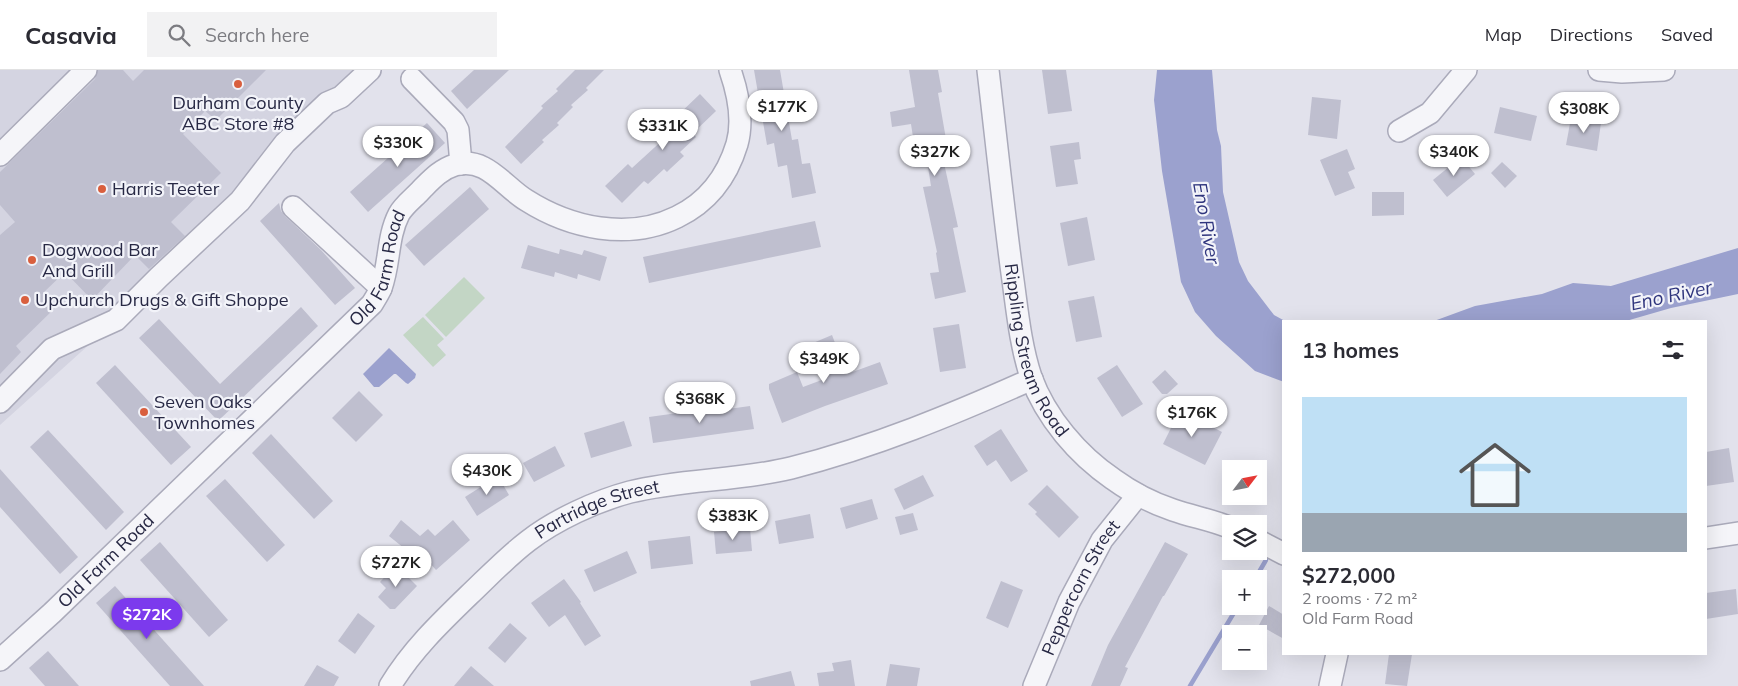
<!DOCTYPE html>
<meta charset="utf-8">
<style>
:root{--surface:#fff;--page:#f2f2f3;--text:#2b2b33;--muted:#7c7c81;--line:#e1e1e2;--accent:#7c3aed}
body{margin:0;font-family:Mulish,sans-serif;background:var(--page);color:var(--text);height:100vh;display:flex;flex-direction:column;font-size:19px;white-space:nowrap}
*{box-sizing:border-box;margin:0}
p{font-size:16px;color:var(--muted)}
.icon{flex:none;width:28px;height:28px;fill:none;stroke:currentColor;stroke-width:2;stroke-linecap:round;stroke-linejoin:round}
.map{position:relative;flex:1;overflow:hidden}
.panel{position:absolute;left:1282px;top:250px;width:425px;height:335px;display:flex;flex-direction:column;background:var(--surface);border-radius:0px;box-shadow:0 5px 20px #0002}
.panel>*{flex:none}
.needle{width:32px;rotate:58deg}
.fabs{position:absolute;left:1222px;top:390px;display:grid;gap:10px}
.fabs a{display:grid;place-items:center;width:45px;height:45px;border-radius:0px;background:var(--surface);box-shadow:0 5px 20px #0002;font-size:25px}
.price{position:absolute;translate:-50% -42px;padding:0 11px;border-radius:18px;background:#fff;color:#222;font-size:16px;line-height:32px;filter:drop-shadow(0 1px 2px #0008)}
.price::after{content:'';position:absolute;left:50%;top:30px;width:15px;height:11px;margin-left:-8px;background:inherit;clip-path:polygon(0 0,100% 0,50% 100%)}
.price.on{background:var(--accent);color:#fff}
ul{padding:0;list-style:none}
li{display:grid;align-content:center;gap:10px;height:265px;padding:0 20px}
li+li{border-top:1px solid var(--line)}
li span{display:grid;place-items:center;height:155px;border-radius:0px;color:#555}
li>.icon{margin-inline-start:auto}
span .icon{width:90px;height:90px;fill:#fffc;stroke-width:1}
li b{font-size:21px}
h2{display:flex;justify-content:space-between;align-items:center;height:60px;padding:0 20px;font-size:21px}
header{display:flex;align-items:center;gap:30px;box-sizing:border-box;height:70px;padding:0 25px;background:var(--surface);border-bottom:1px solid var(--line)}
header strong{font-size:24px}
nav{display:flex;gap:28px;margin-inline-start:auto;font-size:18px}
.search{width:350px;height:45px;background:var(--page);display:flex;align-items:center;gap:12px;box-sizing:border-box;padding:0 18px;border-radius:0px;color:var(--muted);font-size:19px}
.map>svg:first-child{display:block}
</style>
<header>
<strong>Casavia</strong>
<div class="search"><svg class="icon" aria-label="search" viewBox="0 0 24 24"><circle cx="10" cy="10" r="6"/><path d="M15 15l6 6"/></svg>Search here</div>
<nav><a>Map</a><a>Directions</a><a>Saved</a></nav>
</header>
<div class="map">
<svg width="1738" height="616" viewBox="0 0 1738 616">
<rect width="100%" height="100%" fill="#e2e2ec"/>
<!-- built -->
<polygon fill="#d4d4e1" points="0,0 371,0 112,254 0,355"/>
<!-- green -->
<g fill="#c3d6c5">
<polygon points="464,207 485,228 446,267 425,245"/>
<polygon points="423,247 444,269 437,275 446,285 433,297 403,265"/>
</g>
<!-- water -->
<g fill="#9ba1ce">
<polygon points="1157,0 1212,0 1217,60 1221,76 1223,122 1239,192 1248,211 1274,245 1285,251 1284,251 1284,312 1255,301 1216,266 1195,242 1181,212 1162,101 1154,30"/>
<polygon points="1738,178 1738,224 1671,238 1626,251 1434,251 1475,236 1542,224 1573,213 1611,216"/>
<polygon points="389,278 416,304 415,308 408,314 406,313 396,304 394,304 379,317 374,317 363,304"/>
</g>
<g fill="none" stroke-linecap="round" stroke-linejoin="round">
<!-- stream -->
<g stroke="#9ba1ce" stroke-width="4.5">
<polyline points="1255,509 1266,490"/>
<polyline points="1190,616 1238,536"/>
</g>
</g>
<!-- building -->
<g fill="#bfbfcf">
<polygon points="98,0 123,0 133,11 144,0 266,0 216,50 205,41 183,64 221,103 171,152 185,166 149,199 135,185 92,230 65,202 43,223 56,237 16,276 21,282 0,304 0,165 15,152 0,135 0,102 95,9"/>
<polygon points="474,0 509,0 467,39 451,21"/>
<polygon points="575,0 604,0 586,18 588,20 571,35 573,37 557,53 559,55 542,70 544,72 521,94 505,77 543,38 541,36 558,21 556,19"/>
<polygon points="754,0 780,0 792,70 798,69 802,94 810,93 816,123 792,128 787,95 778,97 774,73 767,75"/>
<polygon points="909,0 938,0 942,22 938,23 950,92 944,93 958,157 953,158 966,222 935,229 930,203 939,202 936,183 937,182 923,117 931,116 925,78 915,80 911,54 892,57 890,42 915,37"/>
<polygon points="1042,0 1066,0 1072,41 1048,44"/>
<polygon points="700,24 716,41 693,63 696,67 680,82 684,86 671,98 667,102 664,99 648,114 644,111 622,133 605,116 628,94 632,98 666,67 664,65 681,50 677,46"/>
<polygon points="1312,27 1341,30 1337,69 1308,65"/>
<polygon points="1500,37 1537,46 1531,71 1494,63"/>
<polygon points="1571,48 1601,53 1597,81 1566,75"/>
<polygon points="427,53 445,73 368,142 350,122"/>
<polygon points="1079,72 1081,89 1074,90 1078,114 1056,117 1050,76"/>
<polygon points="1347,79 1355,99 1348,102 1355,118 1335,126 1320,90"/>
<polygon points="1461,87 1475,104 1447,127 1433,110"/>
<polygon points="1502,92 1517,106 1505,118 1491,103"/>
<polygon points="470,117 489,139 424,196 405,175"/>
<polygon points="1372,122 1404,122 1404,145 1372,146"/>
<polygon points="279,133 281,141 285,146 321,180 355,218 335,235 260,151"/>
<polygon points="1087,147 1095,190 1068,196 1060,153"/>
<polygon points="815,151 821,177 649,213 643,187"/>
<polygon points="528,175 559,184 560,179 582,185 584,180 607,187 600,211 578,204 577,209 555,202 554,207 521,198"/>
<polygon points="1094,226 1102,267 1076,272 1068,231"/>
<polygon points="301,237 318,256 218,351 139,268 159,249 220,314"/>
<polygon points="959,254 966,298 940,302 933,258"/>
<polygon points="832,265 847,304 880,292 888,314 825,336 782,353 769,319 769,314 797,302 803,317 827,308 813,273"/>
<polygon points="115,295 191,377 171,395 96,313"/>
<polygon points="1117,295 1143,334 1122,347 1097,308"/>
<polygon points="1165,300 1178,314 1167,324 1162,324 1152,312"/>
<polygon points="359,321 383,345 356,372 332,348"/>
<polygon points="750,336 754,359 653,373 649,347 692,341 692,344"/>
<polygon points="1180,340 1222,362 1205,395 1163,374"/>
<polygon points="624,351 632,376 591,388 584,363"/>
<polygon points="1001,359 1028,401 1011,412 996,390 987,396 974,376"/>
<polygon points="48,360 124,442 106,460 30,377"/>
<polygon points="271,364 333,431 314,449 252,383"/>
<polygon points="555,376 565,396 534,412 523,393"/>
<polygon points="1729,378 1734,412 1706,416 1706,382"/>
<polygon points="0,399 78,487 60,504 0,437"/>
<polygon points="923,405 934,426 904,440 894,419"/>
<polygon points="498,406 509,425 477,446 465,427"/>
<polygon points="225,409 285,475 267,492 206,426"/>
<polygon points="1047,415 1079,447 1059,468 1035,444 1037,442 1028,434"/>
<polygon points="872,429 878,449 846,459 840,438"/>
<polygon points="913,443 918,460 900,465 895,447"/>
<polygon points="810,444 814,468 779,474 775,451"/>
<polygon points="401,450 420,466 428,459 435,466 453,450 470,470 436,500 420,482 415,487 389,466"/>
<polygon points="750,458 752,481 716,484 714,462"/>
<polygon points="690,466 693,494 651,499 648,471"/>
<polygon points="160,472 228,550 209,567 140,490"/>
<polygon points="1165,472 1188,484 1164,526 1163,526 1125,597 1128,598 1120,616 1091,616 1108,575"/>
<polygon points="627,481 637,503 594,522 584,500"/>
<polygon points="396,495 417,516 395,539 390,539 378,527 386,518 380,512"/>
<polygon points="564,509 581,532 580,533 601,566 585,576 565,545 549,557 531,533"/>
<polygon points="1001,511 1023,520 1008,558 986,548"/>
<polygon points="115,516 204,616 170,616 96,533"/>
<polygon points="1736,519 1738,544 1706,549 1706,523"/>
<polygon points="1269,536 1284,545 1284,569 1259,555"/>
<polygon points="358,543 375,556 355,584 338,571"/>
<polygon points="510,553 527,568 505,593 488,578"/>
<polygon points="48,581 79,616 45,616 29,598"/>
<polygon points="1389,584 1412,584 1407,616 1385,614"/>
<polygon points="851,590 855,616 819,616 817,603 834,601 832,593"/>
<polygon points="890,594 920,598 917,616 886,616"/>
<polygon points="317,595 339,607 334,616 304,616"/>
<polygon points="471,596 494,616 454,616"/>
<polygon points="791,601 795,616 751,616 750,611"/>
</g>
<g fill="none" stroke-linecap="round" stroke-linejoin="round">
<defs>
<g id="minor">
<path id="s1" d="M988 0C996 68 1003 136 1012 203 1017 238 1020 274 1031 307 1046 348 1078 385 1113 409 1131 422 1152 433 1173 440 1193 447 1213 450 1231 458"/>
<polyline points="1599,0 1622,2 1664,0"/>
<polyline points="412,9 454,52 458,60 461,94"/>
<polyline points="1399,61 1430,43 1466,0"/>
<polyline points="0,85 86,0"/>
<polyline points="293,137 381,218"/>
<polyline points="0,332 52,279 116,250 159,207 240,131 285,73 327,33 341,27 370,0"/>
<polyline points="1706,468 1738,463"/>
<polyline points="1259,471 1284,484"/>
<path id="s2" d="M0 590 52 543 372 234C375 229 379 223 381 218 390 194 387 167 399 144 404 135 415 127 422 119 431 110 441 99 455 95 486 86 503 116 526 130 570 158 628 171 677 147 708 132 727 107 737 74 744 49 738 23 730 0"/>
<path id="s3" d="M390 616C411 581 440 553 469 525 488 507 507 487 528 471 555 450 596 431 630 422 682 409 738 411 791 398 874 377 954 344 1032 309"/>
<path id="s4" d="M1034 616 1069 532 1102 470 1138 425"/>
<polyline points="1330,616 1337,584"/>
</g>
</defs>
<!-- minor casing -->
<use href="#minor" stroke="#aaaaba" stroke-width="24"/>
<!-- minor -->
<use href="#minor" stroke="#f5f5f9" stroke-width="21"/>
</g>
<!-- markers -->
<g fill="#d95f3e" stroke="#f2f3f9" stroke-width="2">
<circle cx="238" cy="14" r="5"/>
<circle cx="102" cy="119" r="5"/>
<circle cx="32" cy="190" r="5"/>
<circle cx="25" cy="230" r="5"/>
<circle cx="144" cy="342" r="5"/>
</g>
<g text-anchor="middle" stroke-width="4.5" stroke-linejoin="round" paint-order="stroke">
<!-- poi labels -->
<g font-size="18" fill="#282945" stroke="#f2f3f9" text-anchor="start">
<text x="238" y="39" text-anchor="middle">Durham County<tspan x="238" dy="21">ABC Store #8</tspan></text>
<text x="112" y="125">Harris Teeter</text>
<text x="42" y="186">Dogwood Bar<tspan x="42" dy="21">And Grill</tspan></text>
<text x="35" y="236">Upchurch Drugs &amp; Gift Shoppe</text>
<text x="154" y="338">Seven Oaks<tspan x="154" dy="21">Townhomes</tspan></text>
</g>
<!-- street labels -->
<g font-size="18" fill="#282945" stroke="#f2f3f9">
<text dy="6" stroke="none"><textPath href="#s2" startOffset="550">Old Farm Road</textPath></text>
<text dy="6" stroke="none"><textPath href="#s1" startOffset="286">Rippling Stream Road</textPath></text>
<text dy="6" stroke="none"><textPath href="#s3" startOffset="278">Partridge Street</textPath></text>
<text dy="6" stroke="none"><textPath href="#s2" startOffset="145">Old Farm Road</textPath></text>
<text dy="6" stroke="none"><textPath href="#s4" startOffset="109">Peppercorn Street</textPath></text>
</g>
<!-- water labels -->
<g font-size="19" font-style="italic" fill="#2f357d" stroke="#f2f3f9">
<text transform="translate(1207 153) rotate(80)" y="7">Eno River</text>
<text transform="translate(1671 225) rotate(-12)" y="7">Eno River</text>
</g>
</g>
</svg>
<div class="fabs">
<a><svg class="needle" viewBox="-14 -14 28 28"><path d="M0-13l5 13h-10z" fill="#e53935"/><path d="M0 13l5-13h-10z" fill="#7c7c81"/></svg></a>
<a><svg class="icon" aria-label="layers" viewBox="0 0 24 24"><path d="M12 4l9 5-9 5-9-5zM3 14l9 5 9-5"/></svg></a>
<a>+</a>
<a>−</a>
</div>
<b class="price" style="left:782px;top:62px">$177K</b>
<b class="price" style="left:1584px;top:64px">$308K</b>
<b class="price" style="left:663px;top:81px">$331K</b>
<b class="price" style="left:398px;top:98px">$330K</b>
<b class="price" style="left:935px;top:107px">$327K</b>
<b class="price" style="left:1454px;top:107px">$340K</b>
<b class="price" style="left:824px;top:314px">$349K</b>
<b class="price" style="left:700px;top:354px">$368K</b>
<b class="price" style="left:1192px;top:368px">$176K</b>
<b class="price" style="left:487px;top:426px">$430K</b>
<b class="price" style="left:733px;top:471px">$383K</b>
<b class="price" style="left:396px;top:518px">$727K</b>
<b class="price on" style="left:147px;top:570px">$272K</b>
<section class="panel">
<h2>13 homes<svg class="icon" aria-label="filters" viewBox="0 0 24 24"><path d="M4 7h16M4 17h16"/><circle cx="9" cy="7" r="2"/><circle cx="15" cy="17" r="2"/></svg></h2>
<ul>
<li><span style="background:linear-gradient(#bfe0f5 75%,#9aa5b1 0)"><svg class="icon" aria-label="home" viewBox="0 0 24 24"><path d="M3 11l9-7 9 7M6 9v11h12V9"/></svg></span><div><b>$272,000</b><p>2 rooms · 72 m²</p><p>Old Farm Road</p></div></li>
</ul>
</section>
</div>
